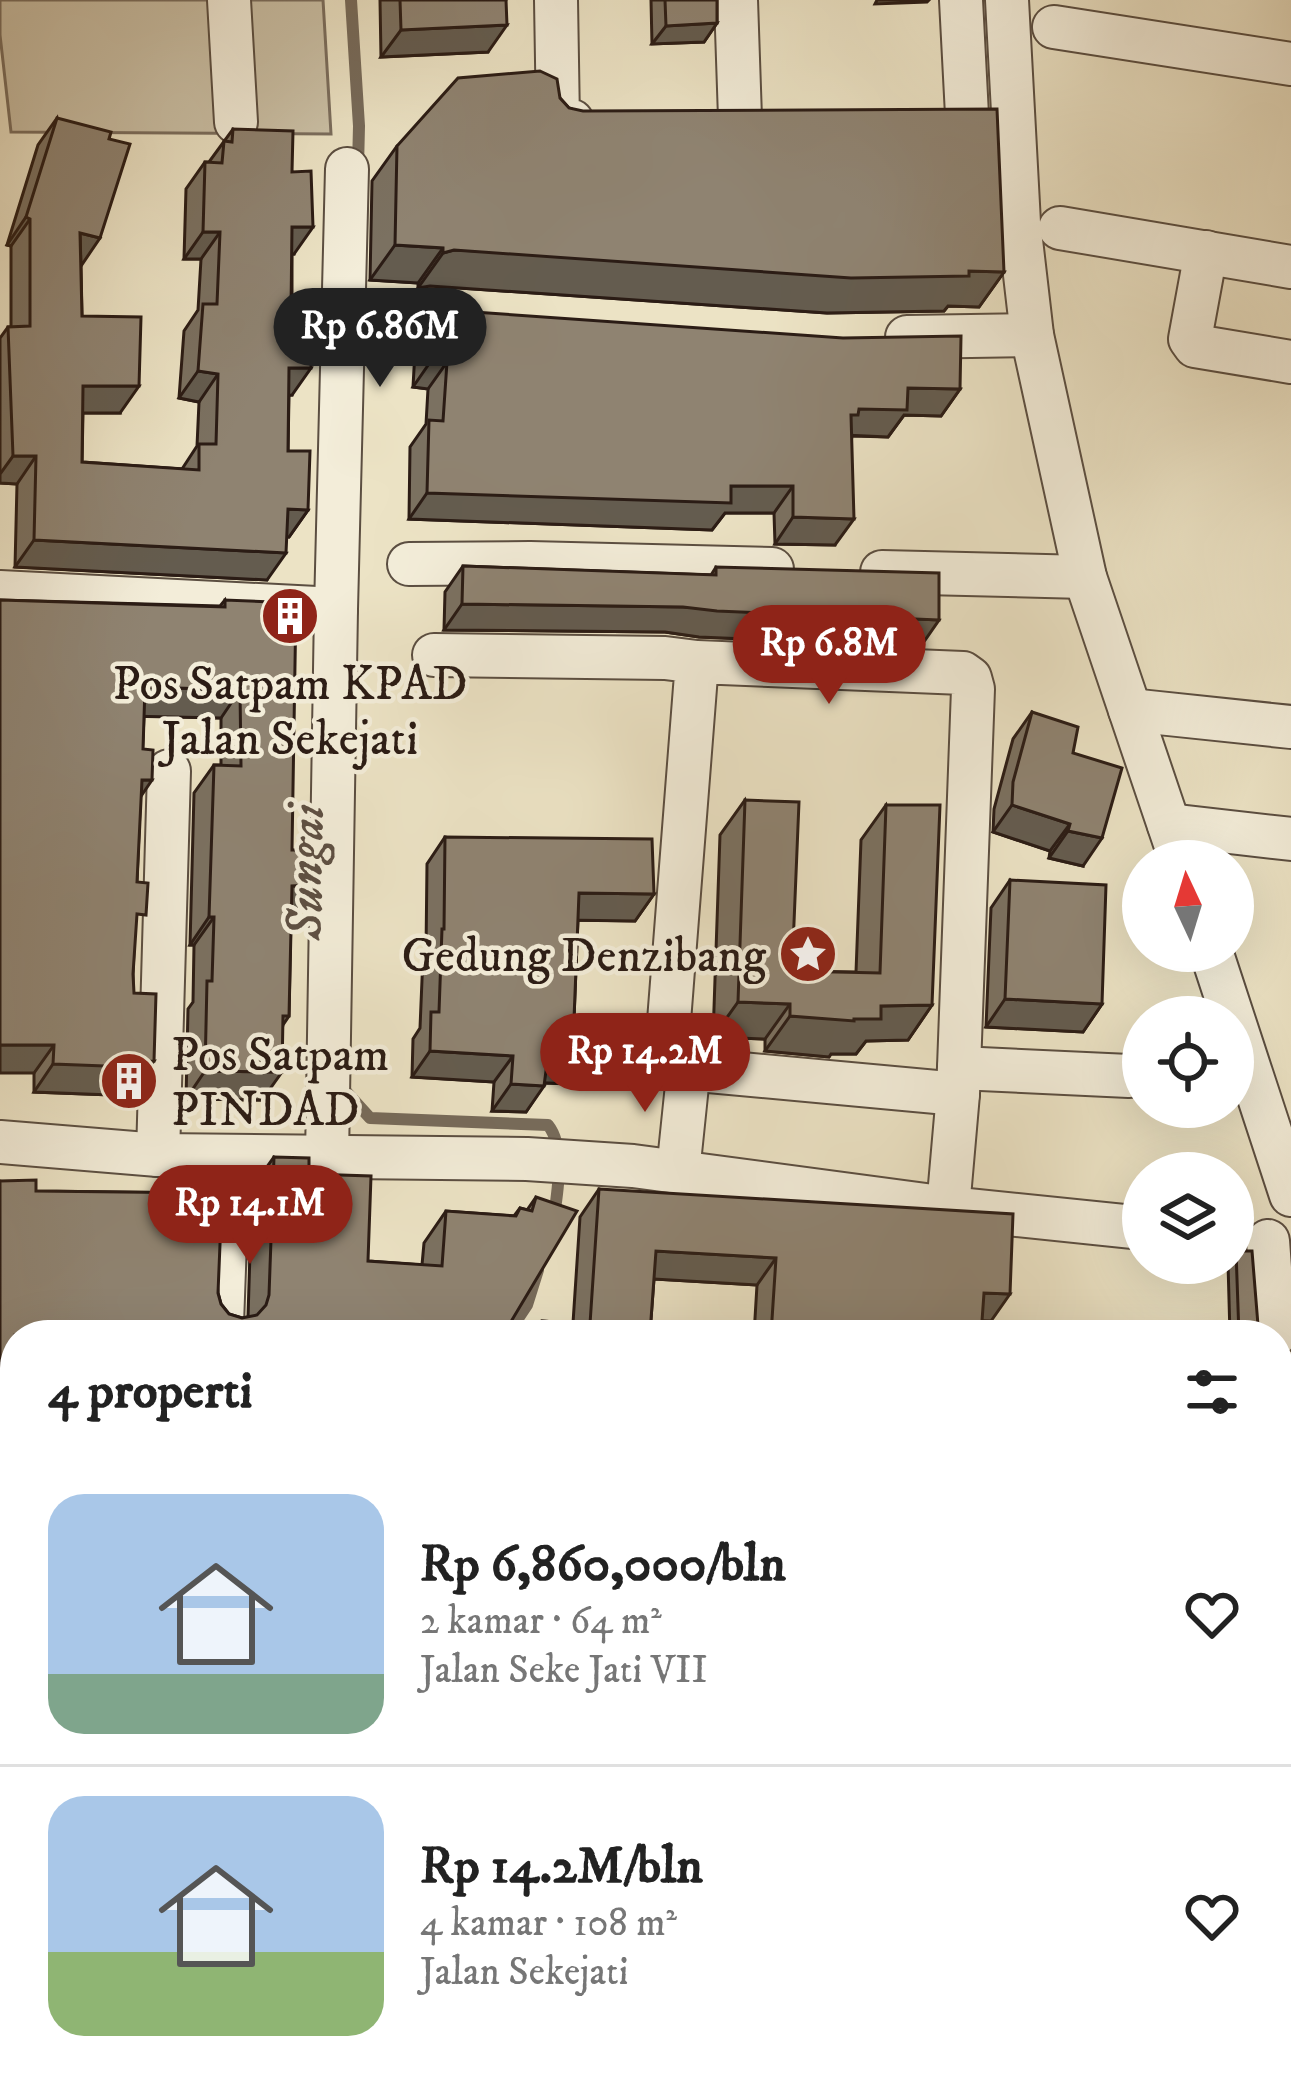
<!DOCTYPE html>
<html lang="id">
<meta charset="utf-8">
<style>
:root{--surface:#fff;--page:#f6f6f6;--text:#222;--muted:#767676;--line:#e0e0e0;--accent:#8f2418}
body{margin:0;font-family:"IM FELL DW Pica",serif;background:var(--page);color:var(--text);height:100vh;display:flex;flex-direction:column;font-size:45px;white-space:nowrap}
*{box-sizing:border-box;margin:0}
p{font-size:39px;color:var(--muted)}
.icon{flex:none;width:66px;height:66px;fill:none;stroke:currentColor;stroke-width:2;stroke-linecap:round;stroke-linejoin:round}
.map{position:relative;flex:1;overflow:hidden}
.details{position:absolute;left:0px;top:1320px;width:1293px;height:771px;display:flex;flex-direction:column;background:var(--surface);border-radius:48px 48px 0 0;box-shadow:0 12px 48px #0002}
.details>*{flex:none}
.needle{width:78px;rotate:356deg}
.controls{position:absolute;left:1122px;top:840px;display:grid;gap:24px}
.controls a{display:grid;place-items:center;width:132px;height:132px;border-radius:50%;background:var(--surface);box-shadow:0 12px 48px #0002;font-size:60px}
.price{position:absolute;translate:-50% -102px;padding:0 27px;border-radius:42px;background:var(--accent);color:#fff;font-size:39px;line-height:78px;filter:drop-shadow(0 3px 6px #0008)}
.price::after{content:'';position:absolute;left:50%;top:72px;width:36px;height:27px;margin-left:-18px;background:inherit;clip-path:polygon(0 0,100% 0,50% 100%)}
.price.selected{background:#222;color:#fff}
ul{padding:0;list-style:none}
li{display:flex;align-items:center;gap:36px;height:300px;padding:0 48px}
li+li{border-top:3px solid var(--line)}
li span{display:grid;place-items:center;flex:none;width:336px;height:240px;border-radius:36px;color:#555}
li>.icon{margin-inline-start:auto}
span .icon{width:144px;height:144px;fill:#fffc;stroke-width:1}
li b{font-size:51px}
h2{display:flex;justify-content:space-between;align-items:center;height:144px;padding:0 48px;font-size:51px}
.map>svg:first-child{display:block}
</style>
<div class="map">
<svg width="1291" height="2090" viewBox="0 0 1291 2090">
<rect width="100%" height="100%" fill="#ece3c5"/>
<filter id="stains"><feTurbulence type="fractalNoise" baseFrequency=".00167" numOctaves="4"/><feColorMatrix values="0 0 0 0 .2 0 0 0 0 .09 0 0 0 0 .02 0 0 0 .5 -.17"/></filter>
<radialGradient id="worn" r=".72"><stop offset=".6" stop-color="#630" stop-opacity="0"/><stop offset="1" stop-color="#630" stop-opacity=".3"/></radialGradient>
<!-- green -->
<polygon fill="#cbc1a7" stroke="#7b6e5e" stroke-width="3" points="0,0 323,0 331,134 11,132 0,35"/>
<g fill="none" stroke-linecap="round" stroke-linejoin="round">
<!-- stream -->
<g stroke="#776b5b" stroke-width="12">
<polyline points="351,0 359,126 358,167"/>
<path d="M341 1086 370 1118 548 1125C565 1146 558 1190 554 1216"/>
<polyline points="507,1335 527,1305 538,1270"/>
<polyline points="1024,2076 1036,2090"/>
</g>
<defs>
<g id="minor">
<polyline points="229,0 236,122"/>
<polyline points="556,0 558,121 572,121"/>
<polyline points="736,0 740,118"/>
<polyline points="961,0 967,115"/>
<polyline points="1007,0 1019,223 1032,335 1085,577 1181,861"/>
<polyline points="1054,27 1291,64"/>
<polyline points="1060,228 1291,267"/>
<polyline points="1206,252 1190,339 1195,346 1291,362"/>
<polyline points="907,337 1032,335"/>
<polyline points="409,564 530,563 772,569"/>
<polyline points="882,572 1085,577"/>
<polyline points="0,592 336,609"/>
<path d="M434 655 665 658 697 662 669 1021C668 1054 677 1063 709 1071L958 1094 973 689 970 678 963 673 697 662"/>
<polyline points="1130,710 1291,727"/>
<polyline points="1169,825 1291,839"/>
<polyline points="1211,951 1291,1195"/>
<polyline points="959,1068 1129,1076"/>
<polyline points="0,1142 158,1155 527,1159 633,1166 948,1208 1143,1228"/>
<polyline points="158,1155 169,771"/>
<polyline points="327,1158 336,609 347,169"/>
<polyline points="678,1172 689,1066"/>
<polyline points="948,1208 958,1094"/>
<polyline points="1268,1241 1275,1335"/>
<polyline points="222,1324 228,1158"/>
<path d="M1278 1379C1290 1554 1286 1731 1278 1907"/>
<polyline points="432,2089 433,2076"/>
<polyline points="358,2090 359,2076"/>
<polyline points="1267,2090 1268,2076"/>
</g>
</defs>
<!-- minor casing -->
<use href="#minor" stroke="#5b4e41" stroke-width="46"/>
<!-- minor -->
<use href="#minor" stroke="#f3edd9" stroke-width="42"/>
</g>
<!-- wall -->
<g fill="#7b7161" stroke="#2b1c15" stroke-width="3">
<polygon points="380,0 506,0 488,52 381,57"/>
<polygon points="651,0 717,0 717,23 704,42 652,44"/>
<polygon points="560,98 569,108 1004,272 979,307 948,306 944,311 827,313 430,286 418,288 418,283 370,280 372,181 397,146"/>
<polygon points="57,118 81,266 82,316 120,413 83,413 82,462 182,469 197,446 199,402 179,398 184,331 198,310 201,259 184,259 186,189 205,162 209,162 233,129 292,172 294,254 292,254 292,395 289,395 288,451 308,510 289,537 286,537 267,580 15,567 17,484 0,483 0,338 8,327 11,327 11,246 7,245 38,145"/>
<polygon points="434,306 445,310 960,389 941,416 904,415 888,437 852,436 835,545 775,544 774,513 725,513 712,530 409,519 410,447 426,424 428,389 413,387 416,333"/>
<polygon points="463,566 711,575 716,567 921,646 699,637 665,632 444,630 445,592"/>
<polygon points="0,600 220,606 225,600 292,850 313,885 294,914 291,914 289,1016 283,1025 262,1100 186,1099 188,1009 193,1002 194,945 190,945 194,793 214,765 221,765 221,718 144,716 133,974 134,1089 115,1090 111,1095 34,1092 34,1073"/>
<polygon points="1032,712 1073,753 1083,866 1049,858 1050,851 993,832 994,809 1013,739"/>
<polygon points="745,800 792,971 856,972 861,840 886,805 932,1005 908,1040 866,1041 856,1054 831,1054 829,1057 765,1051 765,1039 713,1037 720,835"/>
<polygon points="445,837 654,894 635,921 578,920 574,1019 587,1057 568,1084 545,1083 526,1112 492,1111 494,1082 412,1077 413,1039 420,1028 423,956 426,952 427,864"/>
<polygon points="1010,880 1102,1004 1083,1032 986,1027 991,908"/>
<polygon points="274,1157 309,1174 368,1261 422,1265 424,1243 446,1211 514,1216 520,1208 527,1210 536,1197 503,1335 15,1335 15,1476 0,1475 0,1181 36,1191 195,1193 210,1171 218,1293 221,1304 229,1314 242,1318 248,1317 252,1188"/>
<polygon points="599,1189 991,1321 982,1321 981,1335 754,1335 757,1285 654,1279 650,1333 690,1335 532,1335 542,1321 573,1323 580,1217"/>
<polygon points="1236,1251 1258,1325 1262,1335 1230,1335 1228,1263 1233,1263 1233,1255"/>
<polygon points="458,2076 598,2076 588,2090 457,2090"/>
<polygon points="652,2076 740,2076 737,2090 654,2090 659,2077"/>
</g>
<!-- shaded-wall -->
<g fill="#645c4f" stroke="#2b1c15" stroke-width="3">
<polygon points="877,0 929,0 927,2 875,4"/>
<polygon points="717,23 704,42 652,44 666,26"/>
<polygon points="507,25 488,52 381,57 401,30"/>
<polygon points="26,217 30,219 11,246 7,245"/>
<polygon points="292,227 313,227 294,254 273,254"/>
<polygon points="203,232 220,232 201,259 184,259"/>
<polygon points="80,233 100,238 81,266"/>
<polygon points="395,245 443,248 418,283 370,280"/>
<polygon points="454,250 969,271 1004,272 979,307 948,306 944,311 827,313 430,286 418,288 443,253"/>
<polygon points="431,361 447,362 428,389 413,387"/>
<polygon points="289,368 311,368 292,395 270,396"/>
<polygon points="198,371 218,374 199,402 179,398"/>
<polygon points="83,386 139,386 120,413 64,413"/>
<polygon points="908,388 960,389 941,416 904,415 888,437 844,435 851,415 859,409"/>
<polygon points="13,456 36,456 17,484 0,483 0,474"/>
<polygon points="731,486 793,486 774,513 725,513 712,530 409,519 427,493"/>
<polygon points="288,509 308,510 289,537 268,537"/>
<polygon points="793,517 854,519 835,545 775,544"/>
<polygon points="34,540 286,553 267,580 15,567"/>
<polygon points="462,604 683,607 939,620 921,646 699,637 665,632 444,630"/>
<polygon points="145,687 240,690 221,718 125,716"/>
<polygon points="142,780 152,780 133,808"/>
<polygon points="1012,805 1070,824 1050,851 993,832"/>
<polygon points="1068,831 1102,838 1083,866 1049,858"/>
<polygon points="313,885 294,914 272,914 292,886"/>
<polygon points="579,893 654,894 635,921 561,920"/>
<polygon points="209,917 214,917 194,945 190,945"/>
<polygon points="1005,999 1102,1004 1083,1032 986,1027"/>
<polygon points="738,1002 790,1004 765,1039 713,1037"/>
<polygon points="932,1005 908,1040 866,1041 856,1054 831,1054 829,1057 765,1051 790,1016 854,1019 881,1006"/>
<polygon points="0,1045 54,1045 34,1073 0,1073"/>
<polygon points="430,1051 513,1056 494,1082 412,1077"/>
<polygon points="548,1056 587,1057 568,1084 529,1082"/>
<polygon points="154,1061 134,1089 115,1090 111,1095 34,1092 53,1064"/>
<polygon points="205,1071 282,1072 262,1100 186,1099"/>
<polygon points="511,1084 544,1086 526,1112 492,1111"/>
<polygon points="656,1251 776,1258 757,1285 636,1278"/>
<polygon points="984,1293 1010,1294 991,1321 965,1320"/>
<polygon points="0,1443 15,1444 15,1476 0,1475"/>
<polygon points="13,1606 15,1606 15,1638 0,1637 0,1617"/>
<polygon points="15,1985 15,2017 0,2015 0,1996"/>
<polygon points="470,2076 598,2076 588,2090 460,2090"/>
</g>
<!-- building -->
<g fill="#8f8371" stroke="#2b1c15" stroke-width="3">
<polygon points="400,0 506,0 507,25 401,30"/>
<polygon points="665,0 717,0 717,23 666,26"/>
<polygon points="540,71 557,79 560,98 569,108 583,111 997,109 1004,272 969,271 969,276 851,278 454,250 443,253 443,248 395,245 397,146 458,78"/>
<polygon points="57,118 111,132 109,139 130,144 100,238 80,233 82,316 141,317 139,386 83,386 82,462 199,470 199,444 216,444 218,374 198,371 203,304 217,304 220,232 203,232 205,162 222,163 224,141 232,142 233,129 293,131 292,172 311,171 313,227 292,227 291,310 312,311 311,368 289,368 288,451 310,451 308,510 288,509 286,553 34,540 36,456 13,456 8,327 30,326 30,219 26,217"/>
<polygon points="434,306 445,310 843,338 961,336 960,389 908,388 907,410 859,409 858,415 851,415 854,519 793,517 793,486 731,486 731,503 427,493 429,420 443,421 447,362 431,361"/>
<polygon points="463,566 716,575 716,567 939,573 939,620 717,611 683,607 462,604"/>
<polygon points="0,600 225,607 225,600 296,603 292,850 314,850 313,885 292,886 289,1016 283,1016 282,1072 205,1071 207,981 212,981 214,917 209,917 214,765 241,766 240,690 145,687 143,749 153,750 152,780 142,780 137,882 148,883 146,915 137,914 133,974 134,993 156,994 154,1061 131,1062 131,1067 53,1064 54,1045 0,1045"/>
<polygon points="1032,712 1078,727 1073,753 1122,768 1102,838 1068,831 1070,824 1012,805 1013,782"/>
<polygon points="745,800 799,802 792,971 880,973 886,805 940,805 932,1005 881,1006 881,1019 854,1019 854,1021 790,1016 790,1004 738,1002"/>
<polygon points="445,837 652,839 654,894 579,893 574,1019 588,1019 587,1057 548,1056 544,1086 511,1084 513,1056 430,1051 431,1012 439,1012 442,929 444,929"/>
<polygon points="1010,880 1106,885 1102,1004 1005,999"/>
<polygon points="274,1157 309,1158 309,1174 371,1176 368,1261 442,1266 446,1211 516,1216 520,1208 532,1211 536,1197 577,1211 503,1335 15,1335 15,1444 0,1443 0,1181 36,1180 36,1191 209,1193 210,1171 223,1171 218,1293 221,1304 229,1314 242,1318 257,1315 266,1305 269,1295"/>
<polygon points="599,1189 1013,1214 1010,1294 984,1293 981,1335 771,1335 776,1258 656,1251 650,1333 690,1335 541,1335 542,1321 590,1324"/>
<polygon points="1236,1251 1252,1251 1258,1325 1262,1335 1239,1335"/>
<polygon points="0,1517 15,1519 15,1606 2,1614 0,1619"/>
<polygon points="0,1642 5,1649 15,1654 15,1985 1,1994 0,1997"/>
<polygon points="0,2021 7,2029 15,2033 15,2076 341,2076 341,2090 0,2090"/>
<polygon points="668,2076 740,2076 740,2078 737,2090 663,2090"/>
</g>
<!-- icons -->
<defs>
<symbol id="building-disc" viewBox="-11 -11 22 22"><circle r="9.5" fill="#8f2418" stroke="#f3edd9"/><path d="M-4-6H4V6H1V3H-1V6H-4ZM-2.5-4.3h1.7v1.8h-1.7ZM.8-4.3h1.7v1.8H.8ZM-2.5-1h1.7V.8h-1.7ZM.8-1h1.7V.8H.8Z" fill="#fff"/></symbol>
<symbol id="sight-disc" viewBox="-11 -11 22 22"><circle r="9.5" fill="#8f2418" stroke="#f3edd9"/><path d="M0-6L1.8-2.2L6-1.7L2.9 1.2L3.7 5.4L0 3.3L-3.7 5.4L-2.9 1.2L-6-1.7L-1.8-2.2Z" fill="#fff"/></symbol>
</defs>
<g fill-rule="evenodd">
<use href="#building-disc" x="257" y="583" width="66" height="66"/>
<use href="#sight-disc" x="775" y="921" width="66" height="66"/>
<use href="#building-disc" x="96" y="1048" width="66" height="66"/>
</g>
<g text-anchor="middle" stroke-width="9" stroke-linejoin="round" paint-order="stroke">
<!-- poi labels -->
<g font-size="48" fill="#2b1c15" stroke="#f3edd9">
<text x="290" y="699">Pos Satpam KPAD<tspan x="290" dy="55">Jalan Sekejati</tspan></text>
<text x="766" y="971" text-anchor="end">Gedung Denzibang</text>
<text x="171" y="1070" text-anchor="start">Pos Satpam<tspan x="171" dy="55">PINDAD</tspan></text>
</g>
<!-- water labels -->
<g font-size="51" font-style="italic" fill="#5e5043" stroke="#f3edd9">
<text transform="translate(304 872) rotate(-89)" y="18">Sungai</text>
</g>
</g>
<rect width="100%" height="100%" filter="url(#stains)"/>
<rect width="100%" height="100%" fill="url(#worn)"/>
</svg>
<div class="controls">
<a><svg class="needle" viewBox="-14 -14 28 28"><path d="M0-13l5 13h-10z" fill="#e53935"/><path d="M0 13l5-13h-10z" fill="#767676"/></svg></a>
<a><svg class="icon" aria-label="locate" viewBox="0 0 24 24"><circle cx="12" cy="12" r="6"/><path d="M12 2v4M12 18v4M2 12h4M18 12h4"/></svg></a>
<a><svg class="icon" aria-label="layers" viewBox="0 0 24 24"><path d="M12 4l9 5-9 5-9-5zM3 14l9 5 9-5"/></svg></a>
</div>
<b class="price selected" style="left:380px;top:390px">Rp 6.86M</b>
<b class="price" style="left:829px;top:707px">Rp 6.8M</b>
<b class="price" style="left:645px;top:1115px">Rp 14.2M</b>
<b class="price" style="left:250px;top:1267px">Rp 14.1M</b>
<section class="details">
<h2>4 properti<svg class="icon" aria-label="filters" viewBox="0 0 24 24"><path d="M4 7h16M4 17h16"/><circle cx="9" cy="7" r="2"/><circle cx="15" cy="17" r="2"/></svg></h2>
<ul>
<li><span style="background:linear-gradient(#a9c7e8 75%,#7fa58c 0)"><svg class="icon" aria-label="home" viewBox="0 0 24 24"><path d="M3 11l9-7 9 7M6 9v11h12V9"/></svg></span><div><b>Rp 6,860,000/bln</b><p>2 kamar · 64 m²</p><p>Jalan Seke Jati VII</p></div><svg class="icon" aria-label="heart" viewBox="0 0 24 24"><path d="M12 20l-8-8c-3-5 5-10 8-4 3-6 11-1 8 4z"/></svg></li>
<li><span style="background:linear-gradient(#a9c7e8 65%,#8fb573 0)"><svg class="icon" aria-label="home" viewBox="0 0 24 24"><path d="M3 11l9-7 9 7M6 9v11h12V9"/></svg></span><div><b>Rp 14.2M/bln</b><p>4 kamar · 108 m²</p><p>Jalan Sekejati</p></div><svg class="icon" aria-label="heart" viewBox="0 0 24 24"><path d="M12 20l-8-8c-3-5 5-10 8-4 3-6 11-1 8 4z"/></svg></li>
</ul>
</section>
</div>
